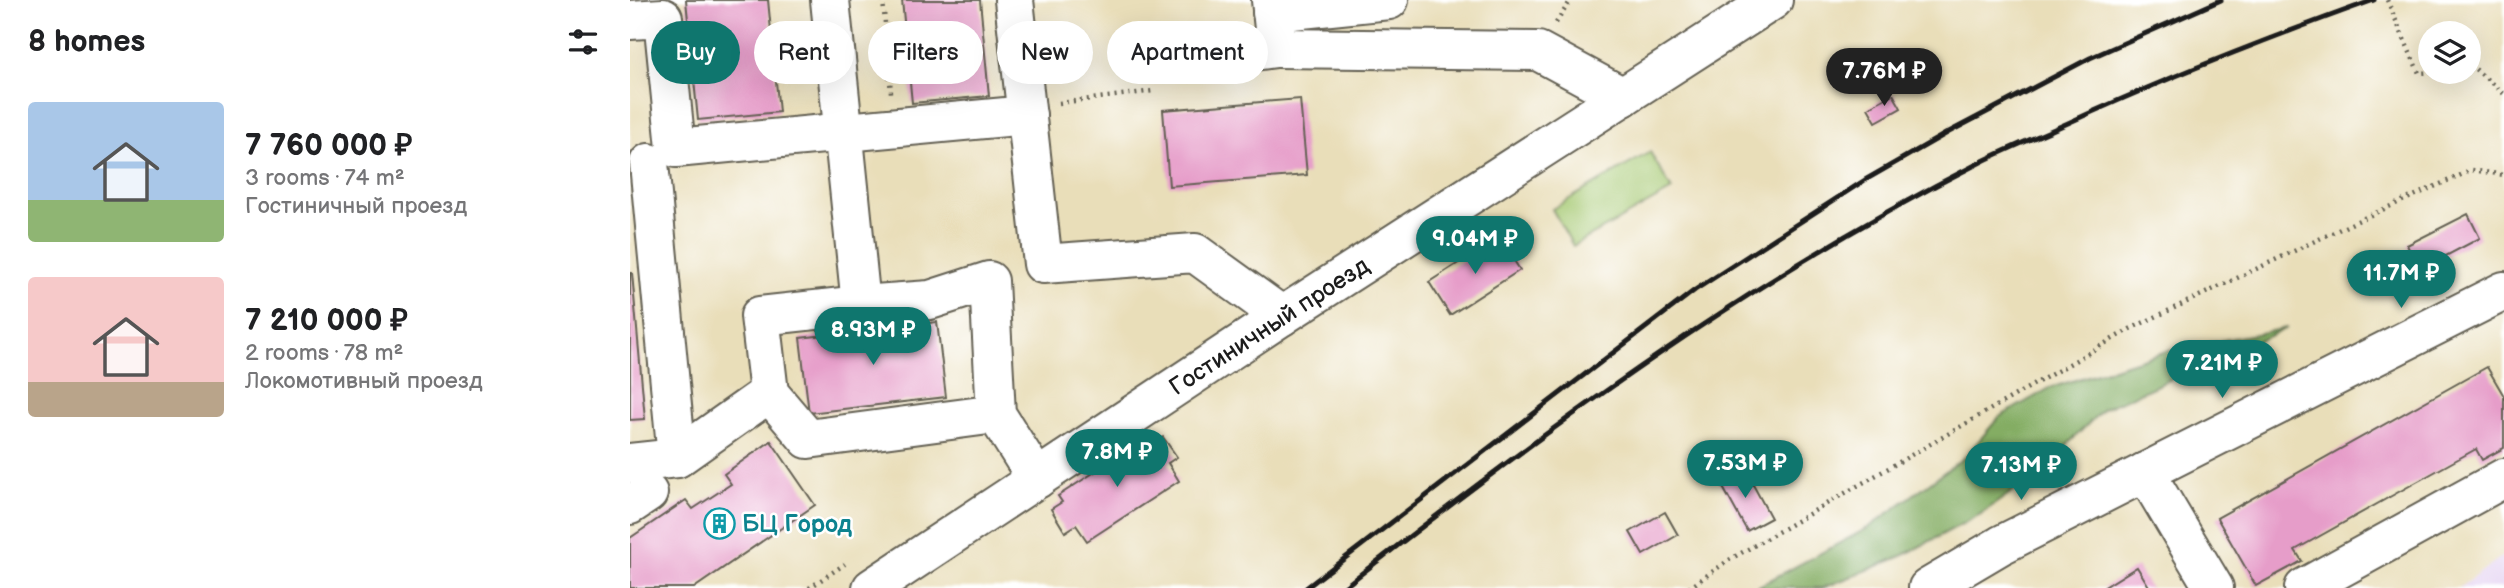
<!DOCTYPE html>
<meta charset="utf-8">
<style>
:root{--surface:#fff;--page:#f2f2f2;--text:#202124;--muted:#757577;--accent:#0f766e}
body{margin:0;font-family:"Balsamiq Sans",sans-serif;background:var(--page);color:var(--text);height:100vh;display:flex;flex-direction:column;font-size:26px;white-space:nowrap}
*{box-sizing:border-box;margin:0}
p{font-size:23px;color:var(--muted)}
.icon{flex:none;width:38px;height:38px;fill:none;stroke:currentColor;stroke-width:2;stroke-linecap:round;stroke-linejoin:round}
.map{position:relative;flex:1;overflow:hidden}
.panel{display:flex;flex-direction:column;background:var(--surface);width:630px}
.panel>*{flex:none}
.guide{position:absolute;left:21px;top:21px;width:665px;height:63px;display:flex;gap:14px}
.fabs{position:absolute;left:1788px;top:21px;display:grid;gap:14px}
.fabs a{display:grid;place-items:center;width:63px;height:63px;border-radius:50%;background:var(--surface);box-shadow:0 7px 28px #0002;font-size:35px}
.price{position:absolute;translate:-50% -60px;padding:0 16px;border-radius:24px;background:var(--accent);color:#fff;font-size:23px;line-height:46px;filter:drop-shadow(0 2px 4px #0008)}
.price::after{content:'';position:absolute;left:50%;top:42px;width:21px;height:16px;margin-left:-10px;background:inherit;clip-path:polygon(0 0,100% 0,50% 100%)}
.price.active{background:#222;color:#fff}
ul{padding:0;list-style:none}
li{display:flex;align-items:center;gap:21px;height:175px;padding:0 28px}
li span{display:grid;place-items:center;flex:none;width:196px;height:140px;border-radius:7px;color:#555}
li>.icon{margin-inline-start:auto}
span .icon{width:84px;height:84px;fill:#fffc;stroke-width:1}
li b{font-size:30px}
h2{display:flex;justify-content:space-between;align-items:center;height:84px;padding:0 28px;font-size:30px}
.chip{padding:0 24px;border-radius:32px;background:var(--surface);box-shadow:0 7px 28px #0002;font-size:24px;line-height:63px}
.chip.active{background:var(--accent);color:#fff}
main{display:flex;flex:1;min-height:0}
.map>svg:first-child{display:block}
</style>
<main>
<section class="panel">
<h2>8 homes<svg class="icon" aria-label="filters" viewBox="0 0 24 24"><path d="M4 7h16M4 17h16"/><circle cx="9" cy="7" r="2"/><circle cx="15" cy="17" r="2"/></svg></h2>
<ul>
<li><span style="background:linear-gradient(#a9c7e8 70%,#8fb573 0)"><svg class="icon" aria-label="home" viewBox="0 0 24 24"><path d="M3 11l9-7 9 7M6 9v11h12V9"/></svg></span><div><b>7 760 000 ₽</b><p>3 rooms · 74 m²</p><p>Гостиничный проезд</p></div></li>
<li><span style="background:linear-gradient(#f6c9c9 75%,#b9a48a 0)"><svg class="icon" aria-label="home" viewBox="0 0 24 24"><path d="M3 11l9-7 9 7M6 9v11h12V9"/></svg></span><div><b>7 210 000 ₽</b><p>2 rooms · 78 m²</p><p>Локомотивный проезд</p></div></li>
</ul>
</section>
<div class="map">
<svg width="1874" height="588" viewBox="0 0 1874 588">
<rect width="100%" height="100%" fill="#fff"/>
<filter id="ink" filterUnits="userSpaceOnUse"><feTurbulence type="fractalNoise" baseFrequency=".0143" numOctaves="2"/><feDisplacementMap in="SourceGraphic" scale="14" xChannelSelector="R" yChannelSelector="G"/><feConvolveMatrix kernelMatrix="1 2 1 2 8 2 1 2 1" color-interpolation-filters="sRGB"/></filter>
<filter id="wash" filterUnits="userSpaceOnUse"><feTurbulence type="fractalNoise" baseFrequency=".00686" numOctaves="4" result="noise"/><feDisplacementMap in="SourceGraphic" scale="28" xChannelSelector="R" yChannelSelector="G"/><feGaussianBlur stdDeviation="1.57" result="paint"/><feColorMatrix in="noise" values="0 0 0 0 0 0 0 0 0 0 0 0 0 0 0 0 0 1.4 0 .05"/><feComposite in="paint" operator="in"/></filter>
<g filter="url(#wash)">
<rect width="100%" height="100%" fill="#e9deb9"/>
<!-- built -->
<polygon fill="#e4d3f2" points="1874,555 1874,588 1829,588"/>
<!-- green -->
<polygon fill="#a6c972" stroke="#617247" stroke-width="2" points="1020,152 1042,190 943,246 922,209"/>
<!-- forest -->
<polygon fill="#84ad64" stroke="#506440" stroke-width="2" points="1657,328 1473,409 1411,471 1351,514 1272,556 1193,588 1125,588 1238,528 1336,456 1369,417 1420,388 1537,351"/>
<g id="blocks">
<!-- building -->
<g fill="#e69dc9">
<polygon points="56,0 138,0 149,112 68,120"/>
<polygon points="272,0 350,0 359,96 282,103"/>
<polygon points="1263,94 1271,108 1246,122 1238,108"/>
<polygon points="670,99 677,175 539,186 533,110"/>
<polygon points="1838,214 1850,238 1789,270 1777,245"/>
<polygon points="869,237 890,270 820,315 799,282"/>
<polygon points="0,273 2,273 15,419 0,420"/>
<polygon points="307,322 316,397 179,413 170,338"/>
<polygon points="1857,367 1874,396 1874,448 1852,460 1846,449 1756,499 1665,550 1672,561 1626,586 1587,518"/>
<polygon points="520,436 524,443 533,437 547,457 538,463 549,481 457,541 446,525 435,532 421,509 432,502 428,496"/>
<polygon points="141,441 185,505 64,588 0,588 0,538 56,500 63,509 101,484 94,474"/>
<polygon points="1114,468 1141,518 1117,531 1090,482"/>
<polygon points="1035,512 1048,535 1013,555 1000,532"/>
<polygon points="1507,567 1520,588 1473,588"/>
</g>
</g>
</g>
<g filter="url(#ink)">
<use href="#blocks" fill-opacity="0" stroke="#646053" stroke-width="2"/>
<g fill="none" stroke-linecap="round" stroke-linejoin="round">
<defs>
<g id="minor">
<polyline points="200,0 231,305 300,300 359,281 366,414 407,479"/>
<polyline points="384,0 413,264 565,253 652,316"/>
<polyline points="642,12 759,0"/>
<polyline points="0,20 33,18 46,148 397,115"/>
<polyline points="646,48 908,51 993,97"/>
<polyline points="544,62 646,48 641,0"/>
<polyline points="19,163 47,458"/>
<polyline points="231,305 130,316 139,393 178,439 366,414"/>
<polyline points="0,463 47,458 139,393"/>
<polyline points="1515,472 1584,588"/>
<polyline points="0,505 18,493"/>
<polyline points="242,588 652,316 1143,0"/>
<polyline points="1298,588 1371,545 1874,291"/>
<polyline points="1674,588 1874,478"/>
</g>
</defs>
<!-- minor casing -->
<use href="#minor" stroke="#646053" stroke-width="42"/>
<!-- path -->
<g stroke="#646053" stroke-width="4.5" stroke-dasharray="2 5" stroke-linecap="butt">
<polyline points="253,0 261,93"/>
<polyline points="1757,0 1789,73 1807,72"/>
<polyline points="926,23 941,0"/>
<polyline points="1839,69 1844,68 1874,94"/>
<polyline points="429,103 524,91"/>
<polyline points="179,588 215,564"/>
<polyline points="1059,588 1099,560 1500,329 1725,222 1842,170 1874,175"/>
</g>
<!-- minor -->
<use href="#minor" stroke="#fff" stroke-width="38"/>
<!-- rail -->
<g stroke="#1c1c1c" stroke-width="5">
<polyline points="676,588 1065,290 1235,180 1319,132 1460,58 1591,0"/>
<path d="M713 588C915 430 1121 278 1351 162 1379 148 1409 136 1438 123 1538 77 1641 37 1744 0"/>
</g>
</g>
</g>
<!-- icons -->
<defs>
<symbol id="building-ring" viewBox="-11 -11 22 22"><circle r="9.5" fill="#fff" stroke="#0f9aa8" stroke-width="1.5"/><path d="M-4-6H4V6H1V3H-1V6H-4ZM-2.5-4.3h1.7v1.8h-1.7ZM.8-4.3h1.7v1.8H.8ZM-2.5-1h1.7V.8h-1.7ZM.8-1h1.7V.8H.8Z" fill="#0f9aa8"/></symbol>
</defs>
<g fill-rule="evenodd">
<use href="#building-ring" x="72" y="506" width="35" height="35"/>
</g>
<g text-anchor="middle" stroke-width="5" stroke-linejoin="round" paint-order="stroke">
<!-- street labels -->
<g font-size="24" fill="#1c1c1c" stroke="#fff">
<text transform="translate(639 326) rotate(-33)" y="8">Гостиничный проезд</text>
</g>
<!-- culture labels -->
<g font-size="24" font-weight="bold" fill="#0d838f" stroke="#fff" text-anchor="start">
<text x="112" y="532">БЦ Город</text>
</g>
</g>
</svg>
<div class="fabs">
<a><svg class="icon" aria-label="layers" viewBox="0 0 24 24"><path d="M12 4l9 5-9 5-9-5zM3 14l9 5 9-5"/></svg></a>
</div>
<b class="price active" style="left:1254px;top:108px">7.76M ₽</b>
<b class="price" style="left:845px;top:276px">9.04M ₽</b>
<b class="price" style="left:1771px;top:310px">11.7M ₽</b>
<b class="price" style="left:243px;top:367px">8.93M ₽</b>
<b class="price" style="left:1592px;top:400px">7.21M ₽</b>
<b class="price" style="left:487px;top:489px">7.8M ₽</b>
<b class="price" style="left:1115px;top:500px">7.53M ₽</b>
<b class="price" style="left:1391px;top:502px">7.13M ₽</b>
<div class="guide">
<a class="chip active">Buy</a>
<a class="chip">Rent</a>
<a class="chip">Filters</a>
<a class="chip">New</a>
<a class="chip">Apartment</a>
</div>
</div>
</main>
